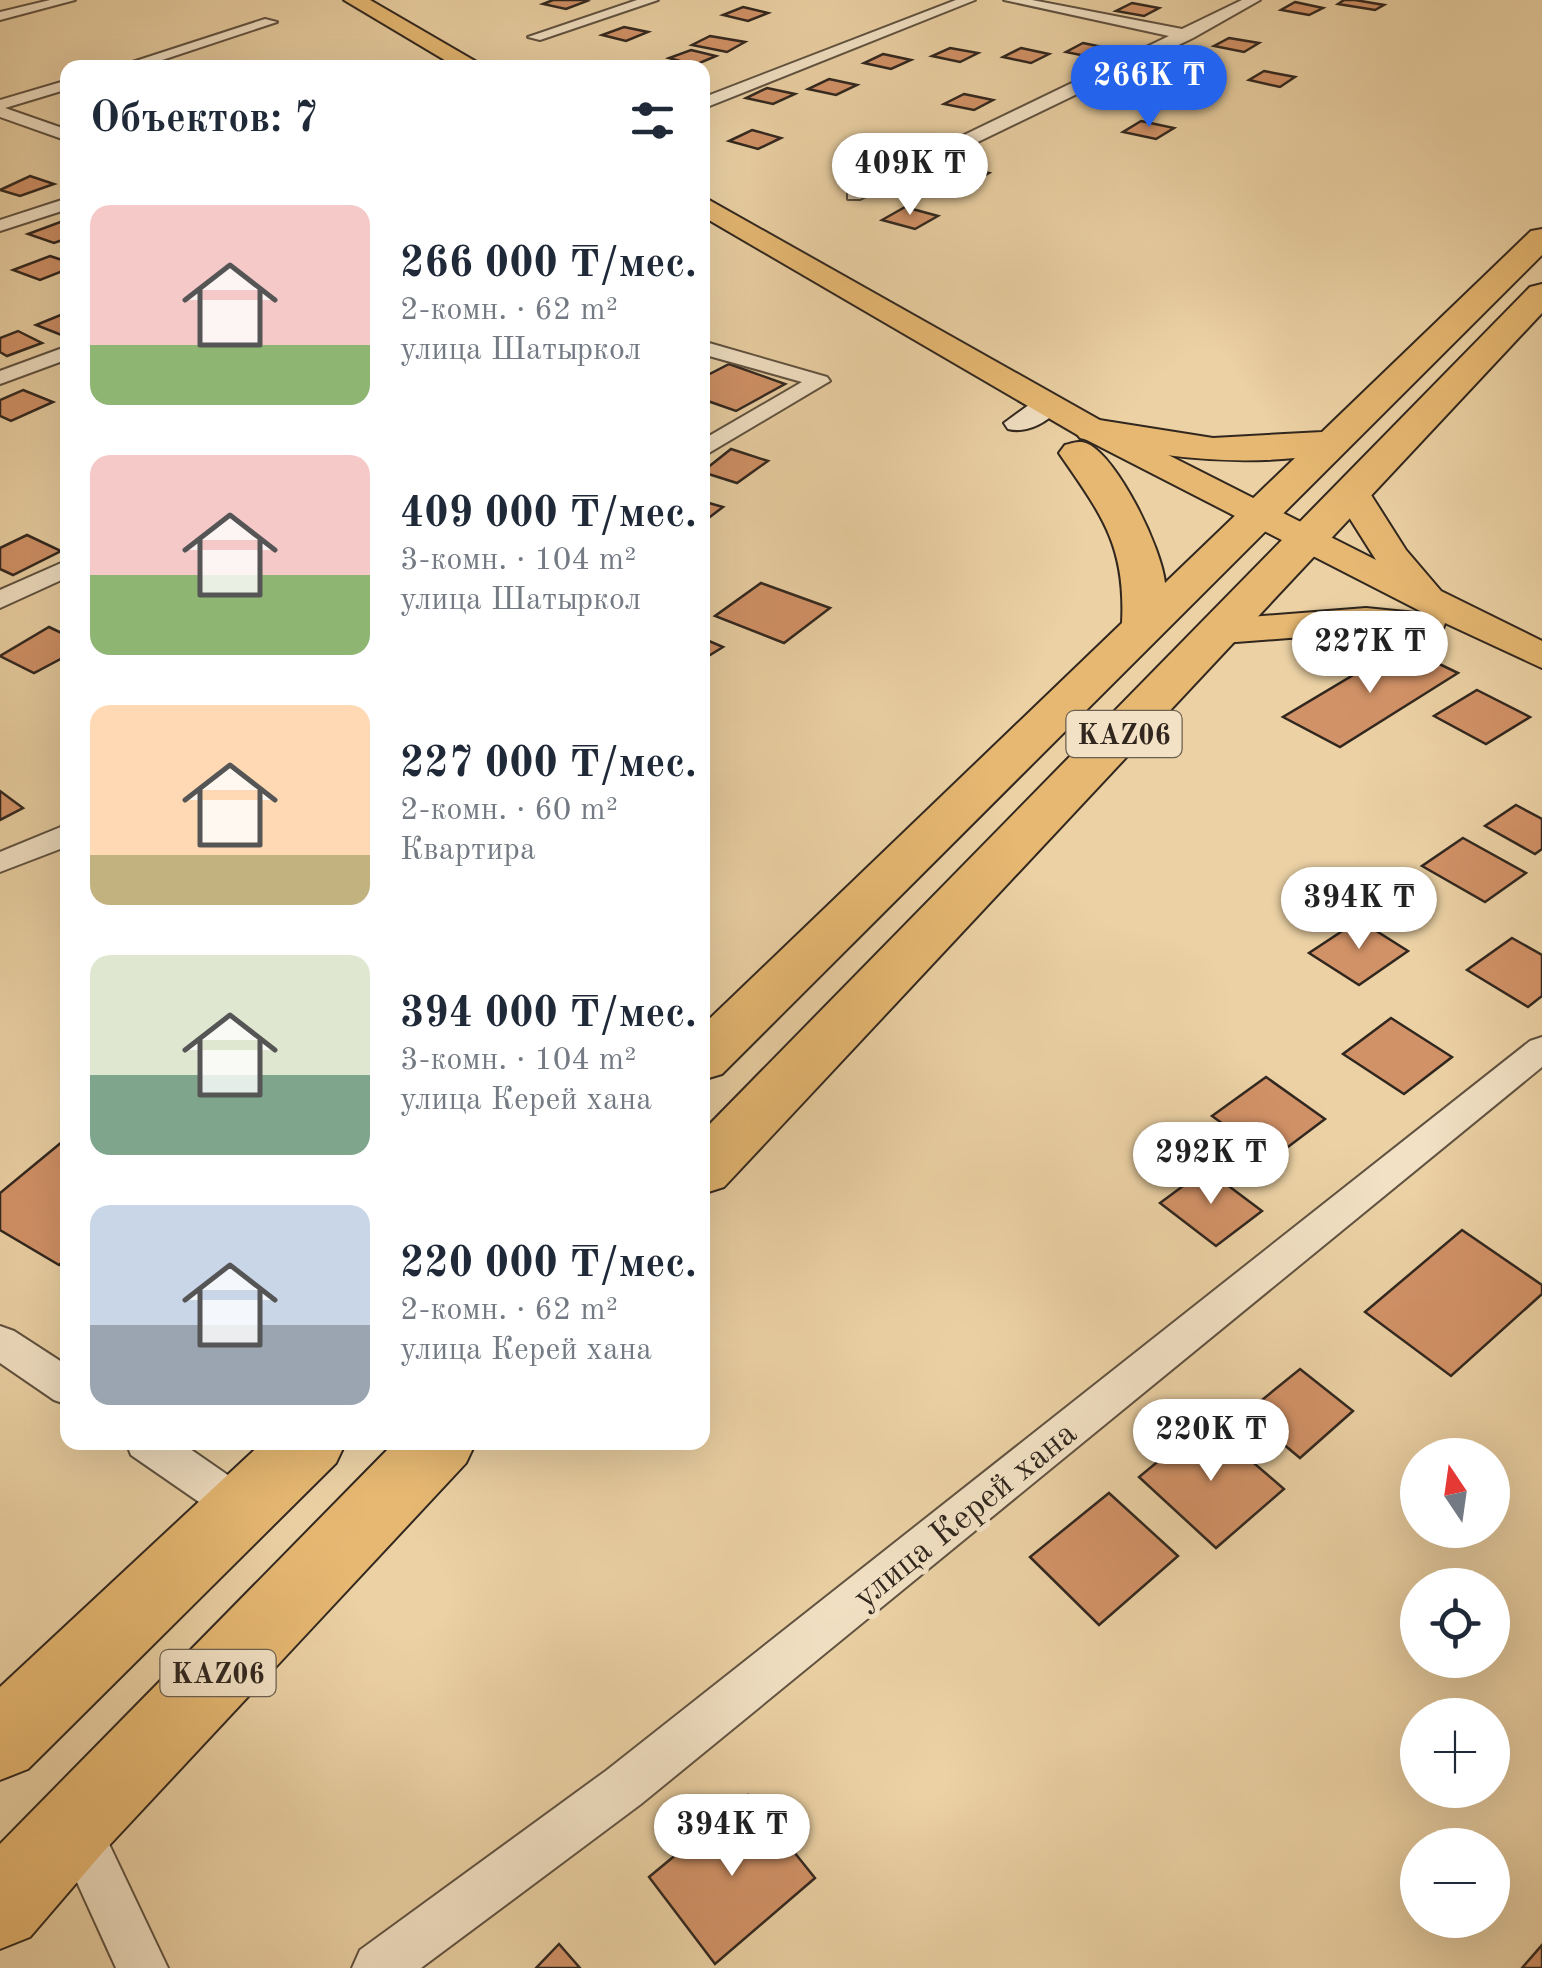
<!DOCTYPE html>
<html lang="ru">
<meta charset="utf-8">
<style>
:root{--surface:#fff;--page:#f6f6f7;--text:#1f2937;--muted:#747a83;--accent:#2563eb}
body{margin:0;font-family:"Old Standard TT",serif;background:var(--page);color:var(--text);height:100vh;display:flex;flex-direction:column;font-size:38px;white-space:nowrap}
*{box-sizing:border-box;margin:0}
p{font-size:32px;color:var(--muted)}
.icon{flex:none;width:55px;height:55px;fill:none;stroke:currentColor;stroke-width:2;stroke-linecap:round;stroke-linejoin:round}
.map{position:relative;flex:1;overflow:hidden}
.panel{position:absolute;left:60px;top:60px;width:650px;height:1390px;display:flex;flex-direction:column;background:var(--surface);border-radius:20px;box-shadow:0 10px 40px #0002}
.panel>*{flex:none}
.needle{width:65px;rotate:347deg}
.buttons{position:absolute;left:1400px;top:1438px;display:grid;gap:20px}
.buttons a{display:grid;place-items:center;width:110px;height:110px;border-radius:50%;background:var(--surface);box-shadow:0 10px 40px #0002;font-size:50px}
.price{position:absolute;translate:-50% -85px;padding:0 22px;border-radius:35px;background:#fff;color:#222;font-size:32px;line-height:65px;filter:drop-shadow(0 2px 5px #0008)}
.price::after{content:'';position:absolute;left:50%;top:60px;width:30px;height:22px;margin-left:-15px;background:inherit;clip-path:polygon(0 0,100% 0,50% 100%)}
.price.selected{background:var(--accent);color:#fff}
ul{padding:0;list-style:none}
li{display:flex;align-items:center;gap:30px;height:250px;padding:0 30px}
li span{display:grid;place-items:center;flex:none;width:280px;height:200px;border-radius:20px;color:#555}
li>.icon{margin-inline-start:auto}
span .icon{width:120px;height:120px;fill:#fffc;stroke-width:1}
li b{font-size:42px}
h2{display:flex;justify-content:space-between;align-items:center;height:120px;padding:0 30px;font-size:42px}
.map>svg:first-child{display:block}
</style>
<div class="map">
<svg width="1542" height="1968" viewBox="0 0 1542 1968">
<rect width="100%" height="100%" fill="#ebd1a4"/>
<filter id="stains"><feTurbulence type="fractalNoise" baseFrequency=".002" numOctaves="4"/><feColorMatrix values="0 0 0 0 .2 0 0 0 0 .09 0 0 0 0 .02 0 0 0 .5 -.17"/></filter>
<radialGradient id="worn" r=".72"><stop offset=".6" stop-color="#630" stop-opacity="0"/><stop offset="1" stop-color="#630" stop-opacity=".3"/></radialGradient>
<!-- building -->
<g fill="#d29267" stroke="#31271f" stroke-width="2.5">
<polygon points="553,0 583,0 587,1 566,9 543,4"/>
<polygon points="1344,0 1355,0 1384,5 1375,10 1338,4"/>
<polygon points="1295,2 1323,8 1309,15 1281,10"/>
<polygon points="1132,3 1159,8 1144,16 1116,11"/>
<polygon points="743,7 768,13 748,21 723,15"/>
<polygon points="624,27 648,32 626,41 602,35"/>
<polygon points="710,36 745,42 727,52 692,45"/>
<polygon points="1229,38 1259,43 1244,52 1214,46"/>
<polygon points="1083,43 1112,49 1095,58 1066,52"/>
<polygon points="950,48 978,53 960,62 932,56"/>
<polygon points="1021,48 1049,54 1031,63 1003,57"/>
<polygon points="691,50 716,56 695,65 669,58"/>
<polygon points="883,54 911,60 891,69 864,63"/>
<polygon points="1264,71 1295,77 1280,87 1249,80"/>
<polygon points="829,79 857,85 836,95 808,89"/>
<polygon points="767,88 795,94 773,104 746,98"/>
<polygon points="964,94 993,100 974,110 944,104"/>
<polygon points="1141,121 1174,128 1156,139 1123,132"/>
<polygon points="752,130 781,138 758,149 729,141"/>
<polygon points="957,165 989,173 968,185 936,177"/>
<polygon points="30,176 54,184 20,196 0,190"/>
<polygon points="905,207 938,216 915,229 882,220"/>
<polygon points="63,221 68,222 68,238 54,243 28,234"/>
<polygon points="50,256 68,262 68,269 40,280 13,270"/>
<polygon points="68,312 64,336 36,325"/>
<polygon points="18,331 42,343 7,356 0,352 0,338"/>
<polygon points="729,364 785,384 736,411 702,399 702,378"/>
<polygon points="23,390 53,402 11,421 0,416 0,400"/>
<polygon points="731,449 768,461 737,483 702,472"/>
<polygon points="702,501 723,507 702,523"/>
<polygon points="27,535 61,551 13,575 0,569 0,548"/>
<polygon points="761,583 830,608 784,643 715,616"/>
<polygon points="49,627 68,636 68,655 34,673 0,656"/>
<polygon points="702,638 723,647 702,660"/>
<polygon points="1402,646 1458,673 1340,747 1283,717"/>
<polygon points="1477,690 1530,717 1486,744 1434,716"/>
<polygon points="0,791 23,808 0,820"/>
<polygon points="1516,805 1542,819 1542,849 1535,854 1485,826"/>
<polygon points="1463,838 1526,873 1485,902 1422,866"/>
<polygon points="1359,920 1408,951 1359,985 1309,953"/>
<polygon points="1512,938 1542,955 1542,996 1528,1007 1467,970"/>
<polygon points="1391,1018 1452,1057 1404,1094 1343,1054"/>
<polygon points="1266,1077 1325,1119 1272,1159 1212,1116"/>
<polygon points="68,1137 68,1257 59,1265 0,1230 0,1193"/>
<polygon points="1206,1169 1262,1211 1216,1246 1160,1203"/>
<polygon points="1462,1230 1542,1285 1542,1294 1451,1376 1365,1312"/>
<polygon points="1300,1369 1353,1411 1300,1458 1246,1413"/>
<polygon points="1206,1422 1284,1489 1216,1548 1139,1477"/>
<polygon points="1109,1493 1178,1556 1099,1625 1030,1557"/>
<polygon points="748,1795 815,1878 715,1964 649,1877"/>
<polygon points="559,1944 580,1968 536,1968"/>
<polygon points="1542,1945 1542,1968 1522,1968"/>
</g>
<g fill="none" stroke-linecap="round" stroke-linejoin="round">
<defs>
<g id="street">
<polygon points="50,0 75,0 0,20 0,12"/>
<polygon points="637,0 658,0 540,40 528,37"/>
<polygon points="956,0 975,0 702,109 702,98"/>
<polygon points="1004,0 1032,0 1182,29 1242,0 1260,0 1193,38 860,199 848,199 848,191 1169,36"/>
<polygon points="265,19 277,22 138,68 114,68"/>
<polygon points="68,80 68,89 5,108 68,130 68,141 0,117 0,100"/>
<polygon points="68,198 68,209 0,231 0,220"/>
<polygon points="702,341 827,377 830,381 702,457 702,440 802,382 702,354"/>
<polygon points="68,346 68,359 0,384 0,371"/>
<polygon points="68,560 68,577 0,608 0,590"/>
<polygon points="68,824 68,846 0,872 0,852"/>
<polygon points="1542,1037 1542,1067 641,1804 421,1968 352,1968 360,1950 607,1770 1530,1041"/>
<polygon points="0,1326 14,1331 68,1366 68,1405 54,1400 0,1363"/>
<polygon points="126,1442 180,1442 258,1496 264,1509 258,1522 243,1528 228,1522 131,1455"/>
<polygon points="74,1799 91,1806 168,1968 116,1968 50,1823 57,1806"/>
</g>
<path id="secondary" d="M1047 396 1057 399 1062 405C1050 421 1028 434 1008 429L1004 423 1037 399Z"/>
<g id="primary">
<polygon points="344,0 370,0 487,68 458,68"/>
<polygon points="702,196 1105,423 1376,560 1335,495 1340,487 1353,484 1366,487 1406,550 1441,591 1542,641 1542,668 1445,623 1441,634 1427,638 1366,632 1223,643 1209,639 1203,631 1209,623 1223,619 1366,608 1426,614 1081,437 702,216"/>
</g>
<g id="highway">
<path d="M1542 229V255L722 1074 702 1080V1026L1122 623C1126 545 1101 514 1059 453L1065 445C1073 443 1080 440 1088 444 1118 458 1162 549 1165 583L1295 458C1221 465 1152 456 1080 438L1074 430 1080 422 1093 419 1213 438 1322 432 1531 231Z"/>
<polygon points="1542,284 1542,313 724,1187 702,1194 702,1132 1530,287"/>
<polygon points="263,1442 346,1442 336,1463 28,1769 0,1780 0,1687"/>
<polygon points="395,1442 476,1442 466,1463 103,1852 30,1937 0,1949 0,1844"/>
</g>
</defs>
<!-- street casing -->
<use href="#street" stroke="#605240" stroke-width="4"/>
<!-- secondary casing -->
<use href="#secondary" stroke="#31271f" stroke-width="4"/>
<!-- primary casing -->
<use href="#primary" stroke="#31271f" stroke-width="4"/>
<!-- highway casing -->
<use href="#highway" stroke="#31271f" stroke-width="4"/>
<!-- street -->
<use href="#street" fill="#f2e1c4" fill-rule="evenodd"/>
<!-- secondary -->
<use href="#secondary" fill="#f2e1c4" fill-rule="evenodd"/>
<!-- primary -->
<use href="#primary" fill="#e6b872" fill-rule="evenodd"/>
<!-- highway -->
<use href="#highway" fill="#e6b872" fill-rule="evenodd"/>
</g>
<g text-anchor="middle" stroke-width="10" stroke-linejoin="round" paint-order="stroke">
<!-- shield labels -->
<g fill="#f2e1c4" stroke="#6b5f50" stroke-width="2.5">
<rect x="1066.5" y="711" width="115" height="46" rx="8"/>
<rect x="160.5" y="1650" width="115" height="46" rx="8"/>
</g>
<g font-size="28" font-weight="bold" fill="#31271f">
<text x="1124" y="744">KАZ06</text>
<text x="218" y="1683">KАZ06</text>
</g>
<!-- near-street labels -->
<g font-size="35" fill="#31271f" stroke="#f2e1c4">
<text transform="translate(964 1514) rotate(-39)" y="12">улица Керей хана</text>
</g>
</g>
<rect width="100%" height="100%" filter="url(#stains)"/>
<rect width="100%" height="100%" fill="url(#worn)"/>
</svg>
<div class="buttons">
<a><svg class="needle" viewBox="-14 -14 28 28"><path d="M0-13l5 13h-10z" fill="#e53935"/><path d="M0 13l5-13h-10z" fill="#747a83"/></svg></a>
<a><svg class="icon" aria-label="locate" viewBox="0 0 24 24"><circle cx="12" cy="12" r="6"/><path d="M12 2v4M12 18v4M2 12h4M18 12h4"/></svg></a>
<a>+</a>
<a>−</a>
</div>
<b class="price selected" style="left:1149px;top:130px">266K ₸</b>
<b class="price" style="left:910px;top:218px">409K ₸</b>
<b class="price" style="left:1370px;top:696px">227K ₸</b>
<b class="price" style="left:1359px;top:952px">394K ₸</b>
<b class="price" style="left:1211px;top:1207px">292K ₸</b>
<b class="price" style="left:1211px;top:1484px">220K ₸</b>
<b class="price" style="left:732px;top:1879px">394K ₸</b>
<section class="panel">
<h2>Объектов: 7<svg class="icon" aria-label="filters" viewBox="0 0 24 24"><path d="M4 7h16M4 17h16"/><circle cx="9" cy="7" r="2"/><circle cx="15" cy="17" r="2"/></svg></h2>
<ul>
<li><span style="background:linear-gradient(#f6c9c9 70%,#8fb573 0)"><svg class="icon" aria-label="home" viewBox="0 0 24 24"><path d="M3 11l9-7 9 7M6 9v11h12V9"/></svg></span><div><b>266 000 ₸/мес.</b><p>2-комн. · 62 m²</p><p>улица Шатыркол</p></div></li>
<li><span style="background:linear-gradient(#f6c9c9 60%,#8fb573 0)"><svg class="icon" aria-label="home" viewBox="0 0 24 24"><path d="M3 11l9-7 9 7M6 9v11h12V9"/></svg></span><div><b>409 000 ₸/мес.</b><p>3-комн. · 104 m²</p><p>улица Шатыркол</p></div></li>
<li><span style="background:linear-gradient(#ffd9b3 75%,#c2b280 0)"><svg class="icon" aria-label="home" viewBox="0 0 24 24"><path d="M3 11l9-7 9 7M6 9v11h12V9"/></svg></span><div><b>227 000 ₸/мес.</b><p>2-комн. · 60 m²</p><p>Квартира</p></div></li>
<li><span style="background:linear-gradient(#dfe7d0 60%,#7fa58c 0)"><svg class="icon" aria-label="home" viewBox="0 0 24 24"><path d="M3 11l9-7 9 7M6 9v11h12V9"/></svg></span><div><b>394 000 ₸/мес.</b><p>3-комн. · 104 m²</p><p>улица Керей хана</p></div></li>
<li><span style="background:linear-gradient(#c9d6e8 60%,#9aa5b1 0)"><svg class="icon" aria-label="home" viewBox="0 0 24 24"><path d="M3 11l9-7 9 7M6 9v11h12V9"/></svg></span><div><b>220 000 ₸/мес.</b><p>2-комн. · 62 m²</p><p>улица Керей хана</p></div></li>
</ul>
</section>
</div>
